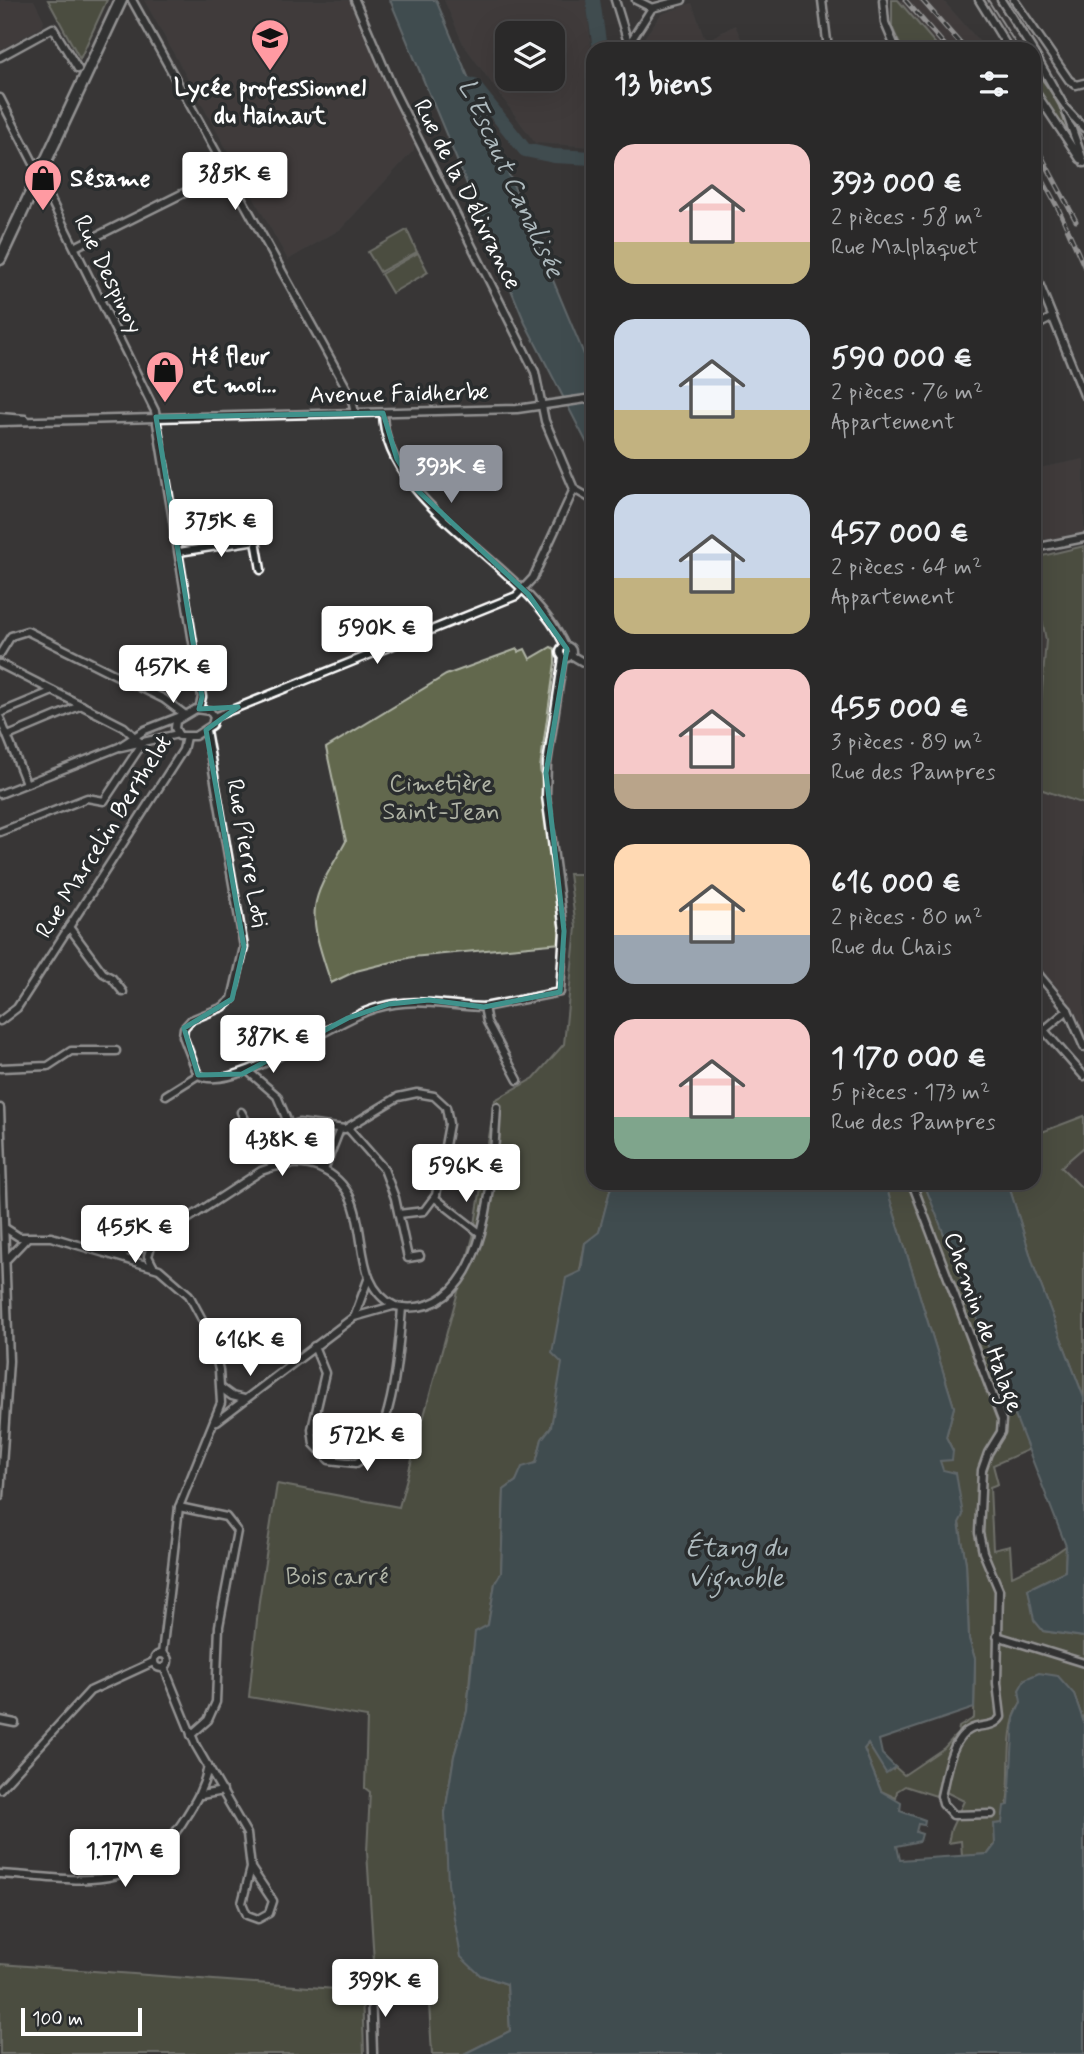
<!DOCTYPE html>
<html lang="fr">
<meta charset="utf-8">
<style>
:root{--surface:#2a2929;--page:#363535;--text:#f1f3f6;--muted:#a5a6a8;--line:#464546;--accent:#8c9099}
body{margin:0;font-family:Mynerve,sans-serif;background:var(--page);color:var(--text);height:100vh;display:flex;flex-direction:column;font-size:26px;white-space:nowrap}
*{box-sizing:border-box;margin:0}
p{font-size:23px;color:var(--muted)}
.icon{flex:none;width:38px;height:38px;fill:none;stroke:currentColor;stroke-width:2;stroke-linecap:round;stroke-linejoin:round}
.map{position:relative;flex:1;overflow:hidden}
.details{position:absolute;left:586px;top:42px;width:455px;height:1148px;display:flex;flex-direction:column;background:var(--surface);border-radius:21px;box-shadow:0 7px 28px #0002,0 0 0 2px var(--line)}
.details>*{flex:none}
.tools{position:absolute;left:495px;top:21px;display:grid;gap:14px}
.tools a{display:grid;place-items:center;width:70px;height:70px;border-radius:14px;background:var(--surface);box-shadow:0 7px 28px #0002,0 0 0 2px var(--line);font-size:35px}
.scale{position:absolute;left:21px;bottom:18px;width:121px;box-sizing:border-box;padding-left:7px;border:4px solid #fff;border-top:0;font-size:19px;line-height:24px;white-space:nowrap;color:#fff;-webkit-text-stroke:5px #2a2d2e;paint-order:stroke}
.price{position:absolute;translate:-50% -60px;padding:0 16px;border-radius:7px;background:#fff;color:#222;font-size:23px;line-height:46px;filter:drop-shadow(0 2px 4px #0008)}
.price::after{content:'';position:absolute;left:50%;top:42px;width:21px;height:16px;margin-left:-10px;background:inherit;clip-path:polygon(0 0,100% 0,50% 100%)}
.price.current{background:var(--accent);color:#fff}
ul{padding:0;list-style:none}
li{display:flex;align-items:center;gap:21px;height:175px;padding:0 28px}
li span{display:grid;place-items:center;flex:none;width:196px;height:140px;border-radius:21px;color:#555}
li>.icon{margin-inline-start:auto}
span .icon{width:84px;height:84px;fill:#fffc;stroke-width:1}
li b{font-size:30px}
h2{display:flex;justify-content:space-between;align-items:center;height:84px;padding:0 28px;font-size:30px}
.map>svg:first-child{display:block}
</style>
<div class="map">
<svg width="1084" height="2054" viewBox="0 0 1084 2054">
<rect width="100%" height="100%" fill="#383737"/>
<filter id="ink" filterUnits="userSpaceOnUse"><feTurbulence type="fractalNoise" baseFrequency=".0143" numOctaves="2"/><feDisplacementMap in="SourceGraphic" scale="14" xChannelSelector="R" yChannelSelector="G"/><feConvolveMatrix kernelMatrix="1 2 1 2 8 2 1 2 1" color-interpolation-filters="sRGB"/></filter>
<g filter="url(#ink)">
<!-- built -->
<g fill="#494242" fill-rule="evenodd">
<polygon points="0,0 34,0 44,20 43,26 0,50"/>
<polygon points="144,0 349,0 414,142 414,150 341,229 288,260"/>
<path d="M444 0H586L593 63V147L535 143 463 44ZM508 33H553V79H508Z"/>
<polygon points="898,0 943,0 986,49 940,49"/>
<polygon points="692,3 704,36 709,39 735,25 746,49 636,49 661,14"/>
<polygon points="1084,459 1084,532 1041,541 1034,507 1034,469"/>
<polygon points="1034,590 1038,590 1046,640 1034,782"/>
<polygon points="1034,787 1084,805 1084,1051 1062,1007 1034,975"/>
<polygon points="1084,1147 1084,1190 1060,1167"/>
</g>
<!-- green -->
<g fill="#62684e" stroke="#b0b4a6" stroke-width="2">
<polygon points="48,0 107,0 80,59"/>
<polygon points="892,0 898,0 940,49 902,49 892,27"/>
<polygon points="1034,58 1049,81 1078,151 1034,85"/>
<polygon points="407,230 417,252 380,272 368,252"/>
<polygon points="418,253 428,272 392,293 381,274"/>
<polygon points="1084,546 1084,804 1034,787 1046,640 1034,579 1034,558"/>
<path d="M551 647 555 649V663L540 768 561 943 412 957 356 971 331 983C324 960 312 931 315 907 318 884 336 861 346 841L326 748 446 675 517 649 518 652 525 649 530 659Z"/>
<polygon points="569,874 593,874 593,1183 612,1183 599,1233 585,1243 551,1428 542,1439 536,1463 523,1468 516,1481 504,1490 501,1573 495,1583 488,1625 472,1652 467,1711 454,1756 445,1813 480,1975 507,1984 510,2031 464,2054 432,2054 427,1970 375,1977 367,1852 370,1792 365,1788 367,1717 249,1697 259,1601 277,1484 399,1507 473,1237 495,1100 534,1078 564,1044 576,927"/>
<polygon points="1084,1116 1084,1147 1061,1167 1084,1190 1084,1398 1035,1270 1008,1183 1034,1183 1034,1130 1042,1132"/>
<path d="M885 1183H924L1030 1449 993 1465 998 1484 990 1487 993 1550 1010 1546 1012 1576 1046 1560 1066 1546 1065 1571 1028 1589 1043 1631 1084 1637V1723L1074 1694 1021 1702C996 1743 1025 1808 988 1854L962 1856 961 1841 948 1843 951 1829 964 1801 938 1788 936 1796 905 1786 897 1791 896 1798 881 1791 864 1749 868 1744 893 1770 895 1767 904 1775 944 1748 958 1733 959 1727 974 1718 975 1659 969 1639 966 1563 959 1523 939 1461 953 1451 946 1437 954 1407Z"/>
<polygon points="0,1964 362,1991 364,2054 0,2054"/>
</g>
<!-- water -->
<g fill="#4a666e" stroke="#92a3a8" stroke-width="2">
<polygon points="390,0 436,0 593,376 593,455 525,323"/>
<polygon points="612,1183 885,1183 954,1407 946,1437 953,1451 952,1460 940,1461 943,1470 956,1473 963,1515 959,1523 966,1563 969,1639 975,1659 974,1708 879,1740 882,1754 895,1767 886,1773 868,1744 864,1749 881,1791 901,1803 900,1811 925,1820 924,1825 918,1824 916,1832 922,1834 920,1841 897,1846 900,1860 988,1854 995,1845 994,1824 1002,1823 1004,1806 1009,1805 1014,1718 1021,1702 1019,1690 1025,1679 1039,1673 1058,1676 1074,1694 1084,1723 1084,2054 464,2054 510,2031 507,1984 480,1975 461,1957 448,1884 445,1813 454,1756 467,1711 475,1632 488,1625 495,1583 501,1573 504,1490 516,1481 522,1467 536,1463 542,1439 551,1427 562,1363 552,1353 566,1278 581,1271 585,1243 599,1232"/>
<polygon points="924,1183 1008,1183 1035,1270 1084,1398 1084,1637 1043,1631 1034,1620 1028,1589 1065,1571 1066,1546"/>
</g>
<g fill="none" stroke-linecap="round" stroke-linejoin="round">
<!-- river -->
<g stroke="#4a666e" stroke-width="14">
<polyline points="593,0 600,49"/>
<polyline points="456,84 474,86 525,150 554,156 593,158"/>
</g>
<defs>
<g id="minor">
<polyline points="132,0 351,396 355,413"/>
<polyline points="615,0 630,49"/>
<polyline points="822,0 828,49"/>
<polyline points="883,0 885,23 896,49"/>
<polyline points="979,0 1009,49"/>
<polyline points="1001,0 1032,49"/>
<polyline points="1014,0 1069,80 1076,85 1084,83"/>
<polyline points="652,8 682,0"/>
<polyline points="629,44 652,8 636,0"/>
<polyline points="1034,53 1063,104 1084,163"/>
<polyline points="0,57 53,28 78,69"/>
<polyline points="1034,90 1080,159"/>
<polyline points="0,98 34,164"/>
<polyline points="1066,109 1084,128"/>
<polyline points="44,186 155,411 202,697 199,709"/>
<polyline points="75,247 228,171"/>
<polyline points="1034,271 1084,395"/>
<polyline points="1034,327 1053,317"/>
<path d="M383 413C385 509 527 562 565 646"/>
<polyline points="0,417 25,419"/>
<polyline points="0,422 517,409 593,398"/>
<polyline points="574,489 593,500"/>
<polyline points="1034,548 1084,538"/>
<polyline points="179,552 256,540 261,570"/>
<circle cx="566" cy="652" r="6"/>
<polyline points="0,654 11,636 27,631 164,699 184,714"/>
<polyline points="571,655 593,668"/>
<polyline points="0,664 124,727 142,744 104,801 87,798 0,832"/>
<polygon points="196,709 210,711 214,717 212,725 195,736 179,736 175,728 176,721"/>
<polyline points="0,713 53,691"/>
<polyline points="214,717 516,596 533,578 574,489 545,421 535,372 394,91 355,0"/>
<polyline points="0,718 26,783"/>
<path d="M206 730 244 947 232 999 223 1007 191 1020 184 1028 183 1036 198 1075C234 1095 335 1019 376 1008 417 996 444 1006 484 1007L487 1022 518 1080"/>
<polyline points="8,736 82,705"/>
<polyline points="121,747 178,734"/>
<polyline points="0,794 119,747 145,730 181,716"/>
<polyline points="69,927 103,973 112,978 123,992"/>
<polyline points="1034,969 1068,1010 1084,1047"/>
<polyline points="484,1007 560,992 564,931 546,796 547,764 563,658"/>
<polyline points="1034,1019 1084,1076"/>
<polyline points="0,1021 17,1008 183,750 186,737"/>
<polyline points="1044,1030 1068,1010"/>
<polyline points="0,1068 48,1066 71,1051 116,1051"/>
<polyline points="248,1071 277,1096 289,1125"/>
<polyline points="166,1095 198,1075"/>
<polyline points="0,1108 9,1361 0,1496"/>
<polyline points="241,1112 251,1130 257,1136 264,1155"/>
<polyline points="348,1128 384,1169 395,1198 408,1258 420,1256"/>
<polyline points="257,1136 299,1123 345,1129 398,1097 417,1093 434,1096 446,1107 449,1124 436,1195 424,1211 399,1214"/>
<polyline points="324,1170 340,1129"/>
<path d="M912 1183 1002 1420 1001 1432 988 1453 982 1470 979 1533 983 1552 999 1590 997 1683 1001 1717C994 1728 981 1724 971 1729 950 1738 946 1776 941 1796L943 1804 953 1815 992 1814"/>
<polyline points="435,1198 480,1233"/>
<polyline points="5,1228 19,1237 51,1237 159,1269 189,1295 211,1336 219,1370 221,1403 179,1507 162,1654"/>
<polyline points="152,1243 148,1256 153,1266"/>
<path d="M110 1253H125L145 1247 261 1171C280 1164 300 1160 319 1168 383 1195 340 1279 395 1306 490 1324 493 1168 497 1107"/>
<polyline points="7,1259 26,1239"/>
<polyline points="355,1315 369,1277"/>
<path d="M314 1346 325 1373 312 1429 314 1444 329 1460 356 1463C394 1444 399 1346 402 1307"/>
<polyline points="221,1388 232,1396 244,1399"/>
<polyline points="217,1421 354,1317 393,1306"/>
<polyline points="179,1507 226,1517 237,1531 219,1626 216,1702 208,1720 191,1735"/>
<polyline points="997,1636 1084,1663"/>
<circle cx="161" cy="1661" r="7"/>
<polyline points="164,1667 196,1746 247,1834 251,1868 242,1903 247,1915 258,1919 269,1913 273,1901 251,1868"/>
<polyline points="0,1720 15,1723"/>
<polyline points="0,1789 90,1691 153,1662"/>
<polyline points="201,1795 223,1791"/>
<polyline points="156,1857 164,1865"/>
<path d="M0 1874C78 1878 133 1898 182 1823 194 1804 204 1789 208 1766"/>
<polyline points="371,1987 373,2054"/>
</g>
<polyline id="secondary" points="0,259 121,0"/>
</defs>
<!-- minor casing -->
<use href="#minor" stroke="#fff" stroke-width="11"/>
<!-- secondary casing -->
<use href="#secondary" stroke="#fff" stroke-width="15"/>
<!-- minor -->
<use href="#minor" stroke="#2a2d2e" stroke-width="6"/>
<!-- secondary -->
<use href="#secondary" stroke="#2a2d2e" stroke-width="10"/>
<!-- tram -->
<g stroke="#fff" stroke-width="2">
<polyline points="988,0 1019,49"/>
<polyline points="1034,68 1084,139"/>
</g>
<defs>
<g id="rail">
<polyline points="905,0 948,49"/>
<polyline points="922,0 965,49"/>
<polyline points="1034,142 1076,221"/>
<polyline points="1034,164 1059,210 1084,266"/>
</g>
</defs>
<!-- rail casing -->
<use href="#rail" stroke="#fff" stroke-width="5"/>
<!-- rail -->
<use href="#rail" stroke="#2a2d2e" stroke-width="2.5" stroke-dasharray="8" stroke-linecap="butt"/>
</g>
</g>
<!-- marked area -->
<path d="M0 0H1084V2054H0ZM383 413 397 459 416 489 528 594 567 649 546 773 564 931 560 992 484 1007 429 1000 389 1004 348 1018 242 1074 198 1075 184 1028 232 999 244 947 206 730 238 707 199 709 202 697 156 417Z" fill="#383737" fill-opacity=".55" fill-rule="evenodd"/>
<path fill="none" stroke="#3f918b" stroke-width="5" stroke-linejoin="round" d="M383 413 397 459 416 489 528 594 567 649 546 773 564 931 560 992 484 1007 429 1000 389 1004 348 1018 242 1074 198 1075 184 1028 232 999 244 947 206 730 238 707 199 709 202 697 156 417Z"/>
<!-- icons -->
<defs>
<symbol id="school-pin" viewBox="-11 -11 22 30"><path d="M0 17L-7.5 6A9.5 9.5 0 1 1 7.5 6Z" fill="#ff9aa2" stroke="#2a2d2e"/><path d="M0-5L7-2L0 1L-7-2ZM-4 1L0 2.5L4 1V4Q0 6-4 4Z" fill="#111"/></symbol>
<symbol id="shop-pin" viewBox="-11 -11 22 30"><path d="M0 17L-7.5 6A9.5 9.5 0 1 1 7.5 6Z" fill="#ff9aa2" stroke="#2a2d2e"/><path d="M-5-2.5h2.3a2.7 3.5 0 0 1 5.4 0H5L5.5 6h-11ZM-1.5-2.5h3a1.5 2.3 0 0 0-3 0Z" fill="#111"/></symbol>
</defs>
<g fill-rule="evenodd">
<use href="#school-pin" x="248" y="16" width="44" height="60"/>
<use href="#shop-pin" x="21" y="156" width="44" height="60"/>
<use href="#shop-pin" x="143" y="348" width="44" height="60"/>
</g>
<g text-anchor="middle" stroke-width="7" stroke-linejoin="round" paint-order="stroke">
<!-- poi labels -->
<g font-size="24" font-weight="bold" fill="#fff" stroke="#2a2d2e" text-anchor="start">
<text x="270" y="95" text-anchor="middle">Lycée professionnel<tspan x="270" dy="28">du Hainaut</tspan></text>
<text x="70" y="186">Sésame</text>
<text x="192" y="364">Hé fleur<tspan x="192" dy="28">et moi...</tspan></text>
</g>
<!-- street labels -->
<g font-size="24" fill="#fff" stroke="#2a2d2e">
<text transform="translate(468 194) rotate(63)" y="8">Rue de la Délivrance</text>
<text transform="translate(109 274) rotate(64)" y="8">Rue Despinoy</text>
<text transform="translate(399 393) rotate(-1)" y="8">Avenue Faidherbe</text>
<text transform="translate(103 836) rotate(-58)" y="8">Rue Marcelin Berthelot</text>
<text transform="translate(248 853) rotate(80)" y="8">Rue Pierre Loti</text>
<text transform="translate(984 1322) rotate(70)" y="8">Chemin de Halage</text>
</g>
<!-- park labels -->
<g font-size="24" fill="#b0b4a6" stroke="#2a2d2e">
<text x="441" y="791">Cimetière<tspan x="441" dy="28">Saint-Jean</tspan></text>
<text x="337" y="1584">Bois carré</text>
</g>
<!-- water labels -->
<g font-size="26" font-style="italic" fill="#aebabe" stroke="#2a2d2e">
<text transform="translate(512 178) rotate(65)" y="9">L'Escaut Canalisée</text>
<text x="736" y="1556">Étang du<tspan x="736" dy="30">Vignoble</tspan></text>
</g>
</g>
</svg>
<div class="tools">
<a><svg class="icon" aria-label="layers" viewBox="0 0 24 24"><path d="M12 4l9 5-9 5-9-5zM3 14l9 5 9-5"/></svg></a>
</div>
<div class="scale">100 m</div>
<b class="price" style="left:235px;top:212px">385K €</b>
<b class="price current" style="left:451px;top:505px">393K €</b>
<b class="price" style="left:221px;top:559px">375K €</b>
<b class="price" style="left:377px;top:666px">590K €</b>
<b class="price" style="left:173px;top:705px">457K €</b>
<b class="price" style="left:273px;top:1075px">387K €</b>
<b class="price" style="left:282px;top:1178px">438K €</b>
<b class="price" style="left:466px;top:1204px">596K €</b>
<b class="price" style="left:135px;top:1265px">455K €</b>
<b class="price" style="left:250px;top:1378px">616K €</b>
<b class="price" style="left:367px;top:1473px">572K €</b>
<b class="price" style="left:125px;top:1889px">1.17M €</b>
<b class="price" style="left:385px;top:2019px">399K €</b>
<section class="details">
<h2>13 biens<svg class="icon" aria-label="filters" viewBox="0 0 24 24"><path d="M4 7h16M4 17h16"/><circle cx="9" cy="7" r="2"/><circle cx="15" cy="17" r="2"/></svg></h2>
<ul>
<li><span style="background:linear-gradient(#f6c9c9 70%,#c2b280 0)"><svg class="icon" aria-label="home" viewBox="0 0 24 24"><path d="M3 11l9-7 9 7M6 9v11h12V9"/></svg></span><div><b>393 000 €</b><p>2 pièces · 58 m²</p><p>Rue Malplaquet</p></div></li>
<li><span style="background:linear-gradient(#c9d6e8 65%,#c2b280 0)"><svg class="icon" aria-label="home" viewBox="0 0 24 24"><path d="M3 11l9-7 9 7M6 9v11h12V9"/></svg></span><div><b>590 000 €</b><p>2 pièces · 76 m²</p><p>Appartement</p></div></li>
<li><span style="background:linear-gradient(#c9d6e8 60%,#c2b280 0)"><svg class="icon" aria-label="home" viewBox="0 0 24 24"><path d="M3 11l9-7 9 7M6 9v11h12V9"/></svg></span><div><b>457 000 €</b><p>2 pièces · 64 m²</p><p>Appartement</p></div></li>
<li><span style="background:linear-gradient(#f6c9c9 75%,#b9a48a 0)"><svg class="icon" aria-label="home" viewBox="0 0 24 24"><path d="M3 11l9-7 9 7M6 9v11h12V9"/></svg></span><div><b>455 000 €</b><p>3 pièces · 89 m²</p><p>Rue des Pampres</p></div></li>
<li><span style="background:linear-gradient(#ffd9b3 65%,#9aa5b1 0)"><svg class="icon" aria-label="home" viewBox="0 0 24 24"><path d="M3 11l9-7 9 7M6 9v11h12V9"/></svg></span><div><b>616 000 €</b><p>2 pièces · 80 m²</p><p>Rue du Chais</p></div></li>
<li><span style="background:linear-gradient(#f6c9c9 70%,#7fa58c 0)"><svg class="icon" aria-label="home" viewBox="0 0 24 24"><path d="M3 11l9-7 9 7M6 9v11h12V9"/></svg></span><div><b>1 170 000 €</b><p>5 pièces · 173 m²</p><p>Rue des Pampres</p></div></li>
</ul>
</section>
</div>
